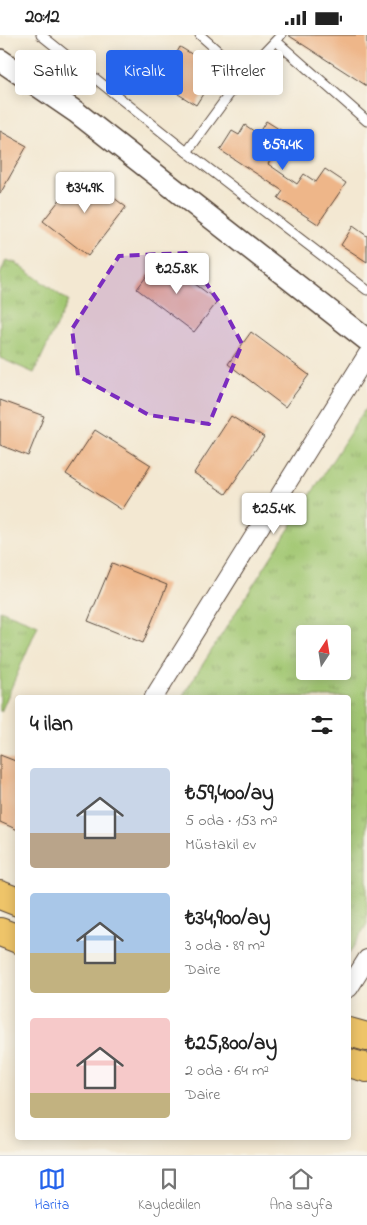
<!DOCTYPE html>
<html lang="tr">
<meta charset="utf-8">
<style>
:root{--surface:#fff;--page:#f6f6f6;--text:#222;--muted:#767676;--line:#e0e0e0;--accent:#2563eb}
body{margin:0;font-family:"Indie Flower",sans-serif;background:var(--page);color:var(--text);height:100vh;display:flex;flex-direction:column;font-size:19px;white-space:nowrap}
*{box-sizing:border-box;margin:0}
p{font-size:16px;color:var(--muted)}
.icon{flex:none;width:28px;height:28px;fill:none;stroke:currentColor;stroke-width:2;stroke-linecap:round;stroke-linejoin:round}
.map{position:relative;flex:1;overflow:hidden}
.side{position:absolute;left:15px;top:660px;width:336px;height:445px;display:flex;flex-direction:column;background:var(--surface);border-radius:5px;box-shadow:0 2px 12px #0003}
.side>*{flex:none}
.top-card{position:absolute;left:15px;top:15px;width:338px;height:45px;display:flex;gap:10px}
.needle{width:32px;rotate:12deg}
.controls{position:absolute;left:296px;top:590px;display:grid;gap:10px}
.controls a{display:grid;place-items:center;width:55px;height:55px;border-radius:5px;background:var(--surface);box-shadow:0 2px 12px #0003;font-size:25px}
.price{position:absolute;translate:-50% -42px;padding:0 11px;border-radius:5px;background:#fff;color:#222;font-size:16px;line-height:32px;filter:drop-shadow(0 1px 2px #0008)}
.price::after{content:'';position:absolute;left:50%;top:30px;width:15px;height:11px;margin-left:-8px;background:inherit;clip-path:polygon(0 0,100% 0,50% 100%)}
.price.selected{background:var(--accent);color:#fff}
ul{padding:0;list-style:none}
li{display:flex;align-items:center;gap:15px;height:125px;padding:0 15px}
li span{display:grid;place-items:center;flex:none;width:140px;height:100px;border-radius:5px;color:#555}
li>.icon{margin-inline-start:auto}
span .icon{width:60px;height:60px;fill:#fffc;stroke-width:1}
li b{font-size:21px}
h2{display:flex;justify-content:space-between;align-items:center;height:60px;padding:0 15px;font-size:21px}
.tag{padding:0 18px;border-radius:5px;background:var(--surface);box-shadow:0 2px 12px #0003;font-size:18px;line-height:45px}
.tag.selected{background:var(--accent);color:#fff}
.status{display:flex;justify-content:space-between;align-items:center;height:35px;padding:0 25px;background:var(--surface);direction:ltr}
.status svg{height:14px;fill:currentColor}
.dock{display:flex;justify-content:space-around;align-items:center;height:70px;border-top:1px solid var(--line);background:var(--surface);font-size:14px;color:var(--muted)}
.dock a{display:grid;justify-items:center;gap:2px}
.dock .selected{color:var(--accent)}
.map>svg:first-child{display:block}
</style>
<div class="status"><b>20:12</b><svg viewBox="0 0 49 12"><path d="M0 12V9h3v3zM5 12V6h3v6zM10 12V3h3v9zM15 12V0h3v12zM26 1h20v11H26zM47 4h2v5h-2z"/></svg></div>
<div class="map">
<svg width="367" height="1120" viewBox="0 0 367 1120">
<defs>
<pattern id="grass-tufts" width="24" height="20" patternUnits="userSpaceOnUse" patternTransform="scale(1.25)"><rect width="24" height="20" fill="#a3c873"/><path d="M3 7l-1-3M5 7V3M7 7l1-3M15 17l-1-3M17 17v-4M19 17l1-3" fill="none" stroke="#86a35e"/></pattern>
</defs>
<rect width="100%" height="100%" fill="#f7f3e8"/>
<filter id="ink" filterUnits="userSpaceOnUse"><feTurbulence type="fractalNoise" baseFrequency=".02" numOctaves="2"/><feDisplacementMap in="SourceGraphic" scale="10" xChannelSelector="R" yChannelSelector="G"/><feConvolveMatrix kernelMatrix="1 2 1 2 8 2 1 2 1" color-interpolation-filters="sRGB"/></filter>
<filter id="wash" filterUnits="userSpaceOnUse"><feTurbulence type="fractalNoise" baseFrequency=".0096" numOctaves="4" result="noise"/><feDisplacementMap in="SourceGraphic" scale="20" xChannelSelector="R" yChannelSelector="G"/><feGaussianBlur stdDeviation="1.12" result="paint"/><feColorMatrix in="noise" values="0 0 0 0 0 0 0 0 0 0 0 0 0 0 0 0 0 1.4 0 .05"/><feComposite in="paint" operator="in"/></filter>
<g filter="url(#wash)">
<rect width="100%" height="100%" fill="#f3e8d2"/>
<!-- grass -->
<g fill="url(#grass-tufts)" stroke="#6f7948" fill-rule="evenodd">
<polygon points="6,225 16,228 68,266 34,338 0,323 0,240"/>
<path d="M367 371V889L349 919V662H182ZM305 599H342V636H305Z"/>
<polygon points="0,575 38,590 1,677 0,676"/>
</g>
<g id="blocks">
<!-- building -->
<g fill="#eeb689">
<polygon points="288,0 367,0 367,51"/>
<polygon points="180,12 218,35 196,70 178,59 179,54 165,45 173,32 170,30"/>
<polygon points="266,86 287,99 268,129 297,149 304,139 316,147 325,134 346,148 318,189 278,163 283,156 220,115 232,96 239,100 245,90 258,99"/>
<polygon points="0,96 27,111 0,159"/>
<polygon points="81,138 126,172 88,221 43,186"/>
<polygon points="353,191 367,201 367,227 341,210"/>
<polygon points="160,223 218,266 194,297 137,254"/>
<polygon points="251,297 309,340 285,372 228,329"/>
<polygon points="0,365 44,381 28,421 0,410"/>
<polygon points="231,381 264,402 226,459 194,438"/>
<polygon points="95,395 151,430 122,475 66,439"/>
<polygon points="112,528 167,550 143,608 88,586"/>
<polygon points="0,720 18,727 18,795 0,787"/>
</g>
</g>
</g>
<g filter="url(#ink)">
<use href="#blocks" fill-opacity="0" stroke="#574639" stroke-width="1"/>
<g fill="none" stroke-linecap="round" stroke-linejoin="round">
<defs>
<g id="service">
<polyline points="41,0 187,117"/>
<polyline points="200,0 244,39"/>
<polyline points="281,0 244,39 187,117 367,255"/>
<polyline points="276,6 367,86"/>
</g>
<g id="minor">
<polyline points="154,662 367,320"/>
<polyline points="349,953 367,924"/>
</g>
<polyline id="tertiary" points="0,25 76,77 367,305"/>
<g id="primary">
<polyline points="0,860 18,867"/>
<polyline points="0,897 18,904"/>
<polyline points="349,997 367,1002"/>
<polyline points="349,1028 367,1033"/>
</g>
</defs>
<!-- service casing -->
<use href="#service" stroke="#574639" stroke-width="11"/>
<!-- minor casing -->
<use href="#minor" stroke="#574639" stroke-width="20"/>
<!-- tertiary casing -->
<use href="#tertiary" stroke="#574639" stroke-width="24"/>
<!-- primary casing -->
<use href="#primary" stroke="#574639" stroke-width="30"/>
<!-- service -->
<use href="#service" stroke="#fff" stroke-width="9"/>
<!-- minor -->
<use href="#minor" stroke="#fff" stroke-width="18"/>
<!-- tertiary -->
<use href="#tertiary" stroke="#fff" stroke-width="21"/>
<!-- primary -->
<use href="#primary" stroke="#eec469" stroke-width="28"/>
</g>
</g>
<!-- marked area -->
<path fill="#7b2cbf" fill-opacity="0.2" stroke="#7b2cbf" stroke-width="4" stroke-dasharray="10 6" stroke-linejoin="round" d="M186 218 223 273 242 309 209 389 149 380 78 341 72 294 119 221Z"/>
</svg>
<div class="controls">
<a><svg class="needle" viewBox="-14 -14 28 28"><path d="M0-13l5 13h-10z" fill="#e53935"/><path d="M0 13l5-13h-10z" fill="#767676"/></svg></a>
</div>
<b class="price selected" style="left:283px;top:136px">₺59.4K</b>
<b class="price" style="left:85px;top:179px">₺34.9K</b>
<b class="price" style="left:177px;top:260px">₺25.8K</b>
<b class="price" style="left:274px;top:500px">₺25.4K</b>
<div class="top-card">
<a class="tag">Satılık</a>
<a class="tag selected">Kiralık</a>
<a class="tag">Filtreler</a>
</div>
<section class="side">
<h2>4 ilan<svg class="icon" aria-label="filters" viewBox="0 0 24 24"><path d="M4 7h16M4 17h16"/><circle cx="9" cy="7" r="2"/><circle cx="15" cy="17" r="2"/></svg></h2>
<ul>
<li><span style="background:linear-gradient(#c9d6e8 65%,#b9a48a 0)"><svg class="icon" aria-label="home" viewBox="0 0 24 24"><path d="M3 11l9-7 9 7M6 9v11h12V9"/></svg></span><div><b>₺59,400/ay</b><p>5 oda · 153 m²</p><p>Müstakil ev</p></div></li>
<li><span style="background:linear-gradient(#a9c7e8 60%,#c2b280 0)"><svg class="icon" aria-label="home" viewBox="0 0 24 24"><path d="M3 11l9-7 9 7M6 9v11h12V9"/></svg></span><div><b>₺34,900/ay</b><p>3 oda · 89 m²</p><p>Daire</p></div></li>
<li><span style="background:linear-gradient(#f6c9c9 75%,#c2b280 0)"><svg class="icon" aria-label="home" viewBox="0 0 24 24"><path d="M3 11l9-7 9 7M6 9v11h12V9"/></svg></span><div><b>₺25,800/ay</b><p>2 oda · 64 m²</p><p>Daire</p></div></li>
</ul>
</section>
</div>
<nav class="dock">
<a class="selected"><svg class="icon" aria-label="map" viewBox="0 0 24 24"><path d="M3 6l6-2 6 2 6-2v14l-6 2-6-2-6 2zM9 4v14M15 6v14"/></svg>Harita</a>
<a><svg class="icon" aria-label="saved" viewBox="0 0 24 24"><path d="M7 4h10v16l-5-4-5 4z"/></svg>Kaydedilen</a>
<a><svg class="icon" aria-label="home" viewBox="0 0 24 24"><path d="M3 11l9-7 9 7M6 9v11h12V9"/></svg>Ana sayfa</a>
</nav>
